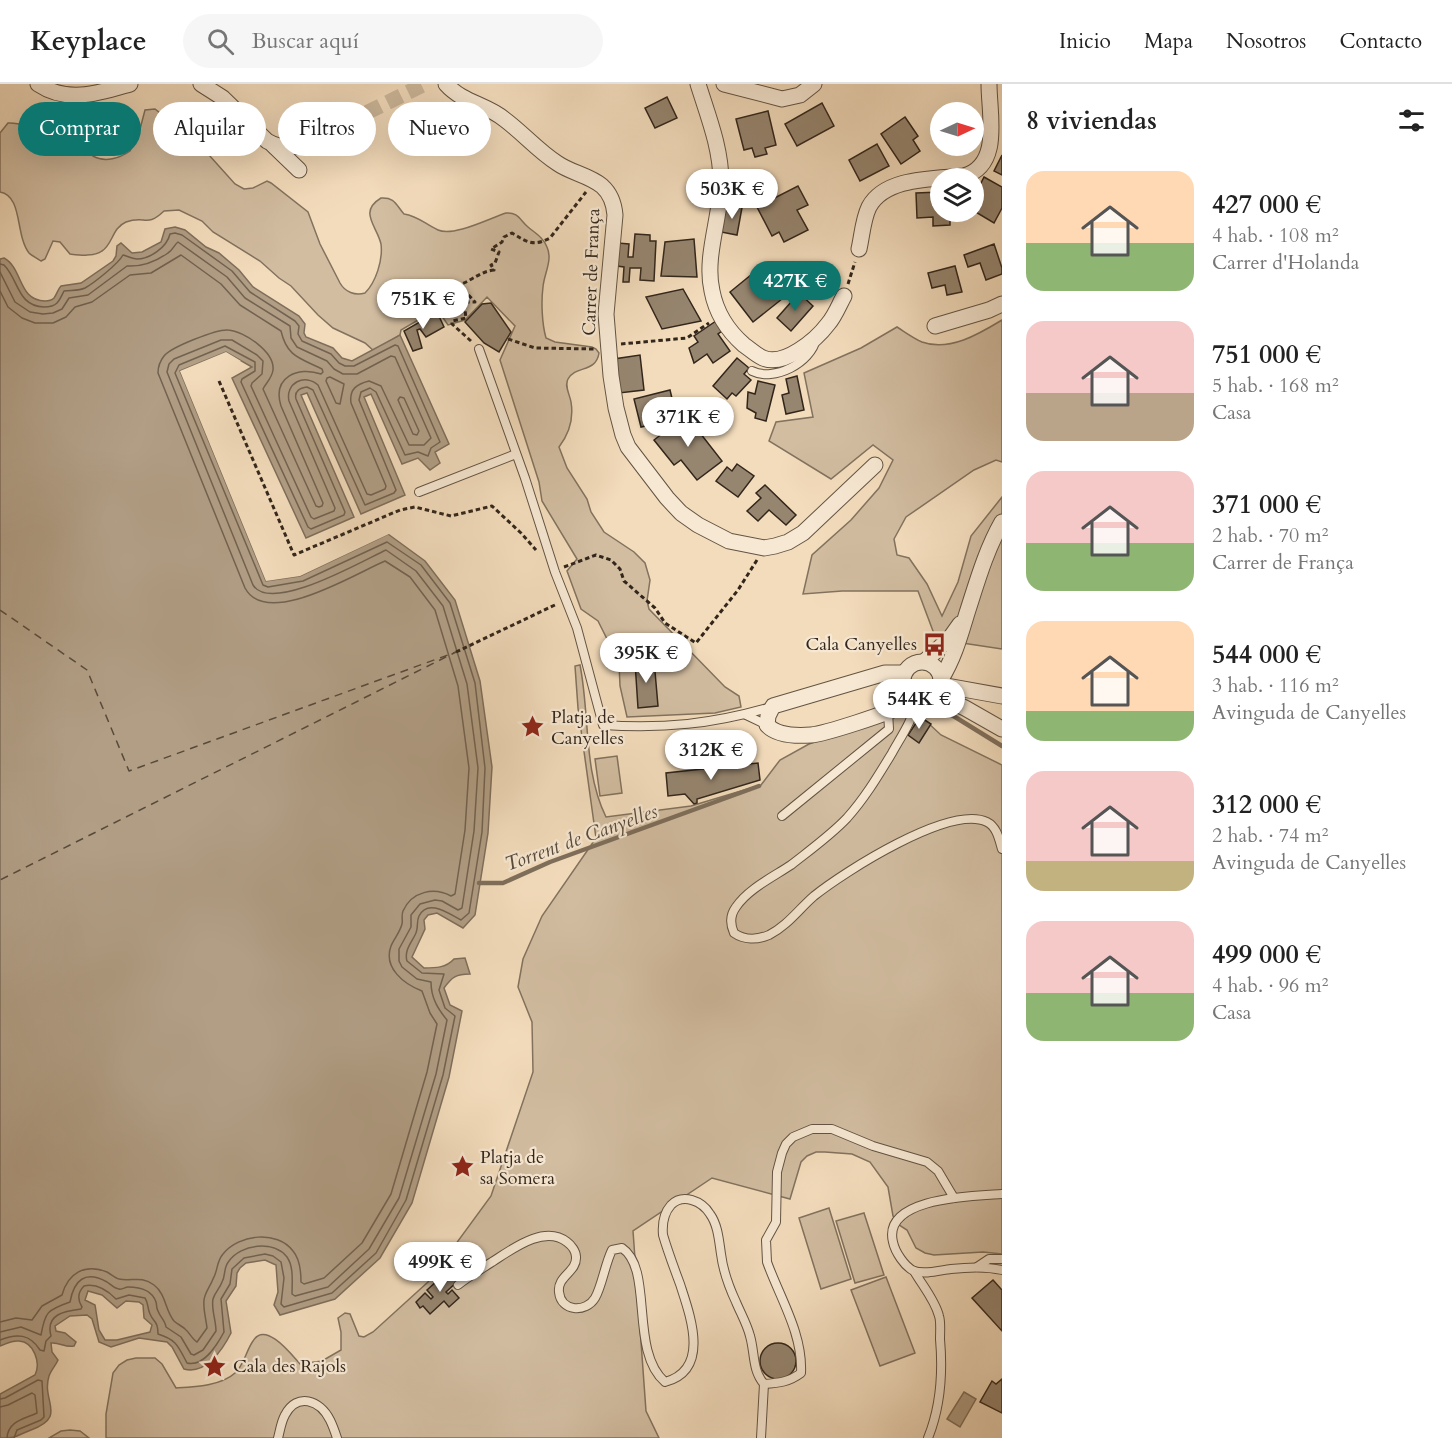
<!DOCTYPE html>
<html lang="es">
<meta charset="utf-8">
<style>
:root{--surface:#fff;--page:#f6f6f6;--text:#222;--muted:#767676;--line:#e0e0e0;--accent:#0f766e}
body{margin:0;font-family:Cardo,serif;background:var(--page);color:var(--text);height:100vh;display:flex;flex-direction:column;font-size:22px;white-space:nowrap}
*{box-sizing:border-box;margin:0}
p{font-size:20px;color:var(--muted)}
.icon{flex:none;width:33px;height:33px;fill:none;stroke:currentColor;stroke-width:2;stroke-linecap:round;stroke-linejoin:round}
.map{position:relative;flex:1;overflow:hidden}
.details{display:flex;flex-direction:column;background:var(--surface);width:450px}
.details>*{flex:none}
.top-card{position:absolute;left:18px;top:18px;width:570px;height:54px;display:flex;gap:12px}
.needle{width:39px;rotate:86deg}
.fabs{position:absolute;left:930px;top:18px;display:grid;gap:12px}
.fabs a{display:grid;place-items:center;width:54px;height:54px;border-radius:50%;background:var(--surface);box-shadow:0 6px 24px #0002;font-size:30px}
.price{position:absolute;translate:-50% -51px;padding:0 14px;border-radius:21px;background:#fff;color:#222;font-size:20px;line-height:39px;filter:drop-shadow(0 2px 3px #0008)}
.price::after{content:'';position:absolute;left:50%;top:36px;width:18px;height:14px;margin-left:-9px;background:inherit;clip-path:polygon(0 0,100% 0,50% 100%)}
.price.selected{background:var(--accent);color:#fff}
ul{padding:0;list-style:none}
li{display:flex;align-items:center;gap:18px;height:150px;padding:0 24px}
li span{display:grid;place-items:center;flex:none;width:168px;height:120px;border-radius:18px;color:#555}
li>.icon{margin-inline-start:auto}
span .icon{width:72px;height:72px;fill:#fffc;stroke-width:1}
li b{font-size:26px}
h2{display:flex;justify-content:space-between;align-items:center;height:72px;padding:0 24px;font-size:26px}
.pill{padding:0 21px;border-radius:27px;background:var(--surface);box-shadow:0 6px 24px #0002;font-size:21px;line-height:54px}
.pill.selected{background:var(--accent);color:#fff}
header{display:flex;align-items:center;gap:36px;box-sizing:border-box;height:84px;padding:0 30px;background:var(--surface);border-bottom:2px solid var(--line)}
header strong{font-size:28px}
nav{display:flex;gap:33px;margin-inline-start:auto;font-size:21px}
.search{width:420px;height:54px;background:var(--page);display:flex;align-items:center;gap:15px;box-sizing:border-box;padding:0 21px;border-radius:33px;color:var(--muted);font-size:22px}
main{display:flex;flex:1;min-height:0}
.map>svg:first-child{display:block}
</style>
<header>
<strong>Keyplace</strong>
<div class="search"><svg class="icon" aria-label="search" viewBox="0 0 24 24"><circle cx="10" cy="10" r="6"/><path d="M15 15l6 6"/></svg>Buscar aquí</div>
<nav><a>Inicio</a><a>Mapa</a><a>Nosotros</a><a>Contacto</a></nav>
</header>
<main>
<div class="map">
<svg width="1002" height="1354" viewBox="0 0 1002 1354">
<rect width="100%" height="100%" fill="#f3dcbc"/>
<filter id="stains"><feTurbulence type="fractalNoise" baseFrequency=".00333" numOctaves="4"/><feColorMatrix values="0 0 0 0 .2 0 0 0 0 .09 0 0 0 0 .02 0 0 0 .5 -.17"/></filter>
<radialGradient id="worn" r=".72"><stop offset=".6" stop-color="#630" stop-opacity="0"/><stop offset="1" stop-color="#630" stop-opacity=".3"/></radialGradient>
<!-- green -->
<g fill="#d2bda1" stroke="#82725e" stroke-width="1.5">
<path d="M71 18H85L93 25V72C105 79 120 74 130 67L139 49 145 26 155 25 170 37 180 49 209 71 235 100 244 105 253 104 267 97 271 99 308 128 320 160 340 199C345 208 355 212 365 209 376 198 383 176 381 160 377 142 358 128 381 114 395 113 396 121 404 130 418 132 425 140 438 146 454 153 490 134 506 129 518 128 520 136 528 143 535 149 543 153 547 163 553 176 544 190 543 203 541 218 542 240 546 254L555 258 592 263 596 265 599 269C596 289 576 281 568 295 564 302 570 311 571 318 574 336 569 350 559 363L567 384 587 415 591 428 604 448 634 468 645 479 650 496 647 517 649 525 725 603 739 612 741 623 715 629 627 633 620 602 619 579 598 537 581 525 567 487 577 475 542 417 539 398 500 276 515 242 487 213 465 236 448 241 437 225 401 246 400 251 374 267 365 259 333 244 318 231 291 202 279 194 260 177 213 148 202 137 179 126 164 127C146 144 146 131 126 138 112 144 113 160 102 167 94 173 79 171 70 170L60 158 53 157 45 175 41 177C37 174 32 172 29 169 15 151 23 112 0 108V49L8 39C24 38 39 48 55 43Z"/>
<path d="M1002 236V378L996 376 974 386 906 433 894 455 897 471 909 474 927 500 942 532 958 498 971 452 1002 413V565L936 555 918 507H842L803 510 812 471 851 436 879 404 893 376 873 361 831 395 769 357 776 338 813 333 804 289 861 264 897 243C905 248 913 254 922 258 949 268 979 250 1002 236Z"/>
<path d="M580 581C590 631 583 686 606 733L691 722 761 701 780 676 809 660 913 625 941 651 1002 681V1170L983 1168 934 1171 925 1169 916 1164 907 1146 899 1141 893 1132 888 1103 870 1078 852 1070 825 1068H816L807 1072 801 1078 790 1115 712 1094 633 1147 646 1327 659 1354H106V1330L113 1289 119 1281 127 1276 136 1274H155L162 1280 176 1304C193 1303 221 1302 235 1289 244 1281 246 1267 253 1257 265 1236 292 1271 300 1280L322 1277 341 1266V1248L338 1234 345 1229 350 1230 359 1252 364 1253 373 1248 428 1198 491 1112 533 988 532 938 518 903 523 875 542 832 596 754 578 624 575 582Z"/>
<polygon points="617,672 622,709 600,712 595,675"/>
<polygon points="829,1124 851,1195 821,1205 799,1134"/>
<polygon points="864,1129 884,1191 855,1199 836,1137"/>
<polygon points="886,1193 915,1269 880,1282 851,1206"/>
<polygon points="70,1346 80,1347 89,1354 49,1354 61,1347"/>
</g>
<!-- water -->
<g fill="#b19e85" stroke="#7e6e5b" stroke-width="1.5" fill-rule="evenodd">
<path d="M175 143 185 146 206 163 219 169 239 186 253 203 299 232 305 240 304 249 306 253 333 264 342 274 352 277 400 251 449 360 435 368 440 379 430 386 418 374 402 380 371 310 364 313 405 411 361 430 307 309 301 311 354 433 306 454 232 294 252 283 226 268 180 287 266 497 300 492 388 450 425 477 455 516 480 597 492 683 488 749 475 831 463 844 437 829 428 831 424 836 425 845 412 873 424 884C435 884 446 884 454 875L465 874 470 890C456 890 452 893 444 904L450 921 462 927 449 993 412 1119 380 1174 335 1215 280 1231 274 1221 278 1208 276 1181 265 1176 246 1179 240 1184 237 1189 236 1202 226 1217 231 1249C223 1265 206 1291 184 1285L172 1263 167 1258 139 1254 111 1263 99 1258 92 1235 87 1231 70 1232 55 1242 56 1247 65 1249 76 1258 74 1262C65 1264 60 1258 51 1259L52 1268 58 1276C56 1281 51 1286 49 1292 41 1318 68 1332 31 1346 15 1352 18 1354 0 1354V1310L35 1291C41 1279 34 1258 19 1257 12 1256 6 1260 0 1262V175L4 174C23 184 18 217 45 217 48 217 51 217 54 214 57 210 58 205 61 202L81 199 113 177 116 172 117 162 121 159 132 169 142 168 161 158 165 145ZM88 1207 102 1211 117 1224 126 1217 139 1218 143 1221 144 1234 152 1241 150 1248 117 1256H105L99 1246 95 1221 85 1216Z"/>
<polygon points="964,1308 976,1315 960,1343 947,1335"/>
</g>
<!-- pier -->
<polygon fill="#f3dcbc" points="226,268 241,277 238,278 226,271 184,288 268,494 299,489 387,447 391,449 300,492 266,497 180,287"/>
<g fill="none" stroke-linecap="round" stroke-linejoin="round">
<!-- shore -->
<g stroke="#726250" stroke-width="1.5">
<path d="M0 180 4 181C19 196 17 222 44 223 48 223 54 222 57 219 60 216 62 211 64 207 71 206 79 207 85 204 94 199 118 180 123 171 127 172 132 175 137 175 150 175 167 163 170 150L175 149 182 151 232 187 250 208 295 237 299 242 298 250 302 257 331 270 339 279 345 282H354L395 261 398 262 440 358 431 364 428 372 418 368 405 371 376 308 370 304 361 308 359 316 396 406 394 409 365 421 313 306 307 303C300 304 294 307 296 315L345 428 344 431 311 445 308 443 241 298 242 295 255 287V278L225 262 179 281 175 289 263 501 268 503 303 497 387 458 421 481 450 519 475 599 485 684 482 748 469 829 461 836C449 830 428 814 419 832 416 838 419 844 415 851 411 859 404 867 407 877L422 889 444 890 439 906 445 924 455 932 443 991 406 1116 376 1169 332 1209 284 1223 281 1220 284 1194 281 1178 273 1172 265 1170 244 1174 232 1185 230 1200 221 1215 224 1248C217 1261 204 1283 187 1279 178 1262 177 1256 158 1250 158 1237 154 1239 150 1230 147 1224 149 1220 145 1214L129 1211 116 1215C108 1207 97 1199 84 1202 78 1208 77 1215 82 1223L81 1225C65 1227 45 1230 51 1252L46 1257 44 1267 40 1266C30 1250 17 1249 0 1256"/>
<path d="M0 188 15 218 30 228 43 230 53 229 62 225 69 214 88 211 127 182C142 183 155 178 168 169 173 166 174 161 178 158L227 193 245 214 290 242 291 254 297 263 327 277 334 285 343 290H357L391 272 395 273 431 354 424 361H409L381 302 369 297C357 300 349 305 351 319L386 402 385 405 371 411 367 410 318 301C305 289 285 299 289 317L335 424 334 427 314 435 311 433 251 302 252 299 262 290 263 277 257 271 232 256H221L174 275 169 280 167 288 253 501C271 530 362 477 386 466L416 487 443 522 467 600 478 684 474 747 462 824 458 826 442 817 435 816 420 820 411 831V843L399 865V877L402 883 417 895 431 898C431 914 438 925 447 936L436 990 399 1114 369 1165 328 1203 295 1212 292 1210C292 1198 294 1183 287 1173 274 1156 241 1160 229 1177 223 1184 226 1191 222 1198 220 1204 215 1208 213 1215 211 1225 216 1236 216 1247L203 1266 194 1271 191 1270 181 1253 166 1243C165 1236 160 1233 158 1227 156 1224 157 1221 156 1218 152 1206 139 1203 128 1203 125 1203 122 1206 119 1205 115 1205 110 1200 107 1198 85 1186 74 1196 70 1218 47 1226 45 1228 41 1251L21 1243 0 1248"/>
<path d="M0 207 8 223 22 234 35 239H53L66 233 75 223 92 218 130 191 151 189 181 171 221 200 240 221 281 247C287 273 300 274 322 285L323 288 321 290C298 282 272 293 281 322L323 419 322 422 319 423 316 422 263 305C266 299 272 294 273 286 275 268 244 247 228 246 217 245 171 263 164 272 160 277 158 282 158 289L245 504C267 545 356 489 385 477L410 493 435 526 458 602 469 684 465 746 455 810 451 812C434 803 412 807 403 827 401 832 403 836 402 840 400 848 394 855 391 862 383 884 404 900 422 907L430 929 437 940 427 988 391 1110 362 1159 324 1194 304 1200 301 1198C301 1188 300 1175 293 1167 277 1146 239 1150 223 1170 216 1178 218 1187 213 1195 210 1203 205 1208 204 1216 203 1226 206 1234 207 1244L197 1258C192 1255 190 1249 185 1245 182 1242 177 1240 174 1237 165 1226 166 1210 154 1201 141 1191 131 1198 119 1195 115 1194 111 1190 107 1188 85 1179 68 1189 62 1211L42 1222 32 1236 16 1234 0 1238"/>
<polygon points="327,294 330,293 344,300 340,320 336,319 326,297"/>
<polygon points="400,313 404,314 419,347 417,351 413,350 398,316"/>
<polyline points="0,1315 5,1314 38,1296 42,1297 44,1333 41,1336 17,1346 14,1354"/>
<path d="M0 1323 8 1321 32 1309 35 1311 37 1329C24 1335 8 1337 7 1354"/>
</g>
<!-- stream -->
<g stroke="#7e6e5b" stroke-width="4.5">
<polyline points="927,625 947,628 1002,662"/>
<polyline points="479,799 503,799 550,778 759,702"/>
</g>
<!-- ferry -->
<polyline stroke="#584a3b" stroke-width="1.5" stroke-dasharray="8 6" stroke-linecap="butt" points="0,526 87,586 129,687 456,568 0,796"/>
</g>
<!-- building -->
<g fill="#96856f" stroke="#32261b" stroke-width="1.5">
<polygon points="667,13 677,34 655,44 645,24"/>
<polygon points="822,19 834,42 797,62 785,40"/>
<polygon points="768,27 776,61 765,64 767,70 755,73 752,64 744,66 736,35"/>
<polygon points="905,33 918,52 913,56 920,67 901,80 881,50"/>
<polygon points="877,60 889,82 860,97 849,76"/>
<polygon points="1002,71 1002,91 994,87"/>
<polygon points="984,93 1002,103 1002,124 994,139 974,127 974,113"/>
<polygon points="798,102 808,121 797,126 808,146 784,158 779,148 772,152 757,123"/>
<polygon points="940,108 940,128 950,128 950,141 933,142 933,133 917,134 916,109"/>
<polygon points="743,118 737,151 721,148 725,127"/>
<polygon points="635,150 650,151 650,157 656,157 654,197 640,196 641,184 630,184 629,198 623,198 624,183 617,182 618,159 629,160 628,173 633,173"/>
<polygon points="694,155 697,193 661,192 665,158"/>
<polygon points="994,160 1002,184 1002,190 986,196 980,179 968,183 964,171"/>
<polygon points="955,182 962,208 947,211 945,201 932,204 928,189"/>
<polygon points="781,183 797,203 753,238 730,208 757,186 765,196"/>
<polygon points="683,205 701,237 662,245 646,213"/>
<polygon points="799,209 813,222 791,247 777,234"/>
<polygon points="491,219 511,248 499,268 484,259 465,238 482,220"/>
<polygon points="437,228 444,243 426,253 420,245 417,246 422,264 413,267 404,247"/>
<polygon points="716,237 722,247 718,250 730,267 713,279 707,270 694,279 689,264 698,258 694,252"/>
<polygon points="640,271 644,306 619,309 614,275"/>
<polygon points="737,274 749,284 744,290 751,296 736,312 732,309 727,315 713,302"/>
<polygon points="797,292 804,326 786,330 782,311 789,309 786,295"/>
<polygon points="758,297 775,301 766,337 755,334 756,329 747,324 748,308 755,310"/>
<polygon points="670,306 677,335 641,343 634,315"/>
<polygon points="686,331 722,377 697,396 681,376 674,381 654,356"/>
<polygon points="737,380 754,392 738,413 716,397 727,383 732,387"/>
<polygon points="765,401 796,431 786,441 769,426 758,437 747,427 761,414 756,409"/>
<polygon points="654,576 658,622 638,624 635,578"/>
<polygon points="920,633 931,640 919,659 908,651"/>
<polygon points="758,679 760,696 697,715 697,719 694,720 685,710 668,712 666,689"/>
<polygon points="450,1185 460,1195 446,1208 448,1210 452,1206 459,1214 449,1223 444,1217 430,1230 423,1222 420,1224 416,1218 425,1209 431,1215 433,1213 427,1206"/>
<polygon points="993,1196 1002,1206 1002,1247 972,1214"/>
<circle cx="778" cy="1277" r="18"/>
<polygon points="1002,1295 1002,1329 980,1318 992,1297 996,1300"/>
</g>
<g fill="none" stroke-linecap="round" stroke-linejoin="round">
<!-- minor-tunnel -->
<polyline stroke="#ccb89c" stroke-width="15" stroke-dasharray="15 8" stroke-linecap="butt" points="305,59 425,0"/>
<defs>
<g id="service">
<path d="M479 265 525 394 555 488 577 544 603 641C663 645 713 640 771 623"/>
<path d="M752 287C774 298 811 279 816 255"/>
<polyline points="419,408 516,370"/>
<path d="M917 615C913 636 902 651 892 669 878 692 865 714 847 734 831 751 810 766 791 781 773 793 748 805 736 823 730 831 730 840 734 849 744 856 757 856 769 851 787 842 799 825 814 812 844 788 950 720 987 738 997 743 999 755 1002 765"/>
<polyline points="746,631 767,641"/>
<polyline points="782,732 889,645 888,628"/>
<path d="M1002 1110C974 1112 882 1113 893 1158 895 1168 905 1183 914 1187 925 1191 941 1186 951 1185 968 1183 985 1182 1002 1186"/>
<polyline points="977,1183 989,1175 1002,1175"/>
<path d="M914 1187C922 1201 935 1216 939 1232 941 1238 940 1247 940 1255 943 1289 941 1322 928 1354"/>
<path d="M458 1201C469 1192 480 1186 492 1178 511 1166 544 1140 567 1158 571 1161 576 1167 576 1173 577 1188 557 1192 559 1208 561 1228 586 1229 595 1214 602 1202 605 1180 612 1166L622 1164C654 1185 629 1267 665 1298 711 1286 690 1231 680 1200 674 1184 668 1168 663 1151 662 1140 663 1130 671 1121 683 1109 702 1117 710 1130 718 1141 719 1157 721 1170 723 1186 729 1203 736 1218 741 1230 747 1240 750 1252 755 1269 752 1286 764 1300 779 1299 789 1298 801 1289 803 1250 780 1214 767 1178L766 1156 776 1138 777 1088 782 1069 786 1060 793 1053 812 1045H832L873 1062 927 1078 938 1087 954 1114"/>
<path d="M278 1354C280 1347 281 1338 285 1331 297 1308 320 1316 330 1336 333 1342 335 1348 337 1354"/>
<polyline points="761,1354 764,1300"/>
</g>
<g id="minor">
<path d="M38 0C68 20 99 9 130 0"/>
<path d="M201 0 223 14 267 57C279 64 292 65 305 59"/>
<path d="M446 0C463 19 486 20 504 35 523 49 538 67 557 79 571 89 589 91 602 102 611 110 614 119 615 131L606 230 611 292 616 324 623 351 628 363 667 414 681 429 698 441 729 457 764 464 775 462 788 458 803 449 875 381"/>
<path d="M698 0C708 32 721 64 721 98 721 133 704 173 712 207 716 228 728 247 744 261 750 265 756 271 763 274 784 283 816 256 828 240 835 232 839 221 844 212"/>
<polyline points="724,0 782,15 800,11 814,0"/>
<polyline points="273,61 299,86"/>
<path d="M859 165C862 152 863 135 869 123 885 93 934 95 964 92 1002 81 989 31 989 0"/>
<polyline points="935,242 989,226 1002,220"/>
<polyline points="925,577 950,554 960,540"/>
<circle cx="922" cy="597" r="19"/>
<path d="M904 589H885L773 622 768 632 767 641C777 652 797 652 811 651 824 650 890 629 900 622 904 620 907 616 911 613"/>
<path d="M941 595C954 574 960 552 967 529 977 498 986 466 1002 438"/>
<polyline points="941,601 1002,612"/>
<polyline points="936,610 965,624 1002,645"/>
</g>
</defs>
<!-- service casing -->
<use href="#service" stroke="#625443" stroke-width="10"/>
<!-- minor casing -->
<use href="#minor" stroke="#625443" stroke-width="17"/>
<!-- path -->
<g stroke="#32261b" stroke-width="3" stroke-dasharray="4.5 3" stroke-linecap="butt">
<polyline points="848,200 855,178"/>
<polyline points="508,255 535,264 594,265"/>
<path d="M471 257 452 240V237L466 234 464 218H475L459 201C473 196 479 188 494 186L491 181 495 179 499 168 491 165 502 158 504 153 512 149C527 158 533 163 550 154L586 108"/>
<polyline points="621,260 687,254 709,239"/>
<polyline points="219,297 294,471 400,426 415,423 451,432 492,422 521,449 536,466"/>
<polyline points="564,483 596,471 611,476 620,485 624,497 655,524 665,539 696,559 738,506 757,476"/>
<polyline points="456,568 557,520"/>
</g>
<!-- service -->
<use href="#service" stroke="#f7e8d3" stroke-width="8"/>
<!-- minor -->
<use href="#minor" stroke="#f7e8d3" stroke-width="15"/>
</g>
<!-- icons -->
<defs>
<symbol id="bus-bare" viewBox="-9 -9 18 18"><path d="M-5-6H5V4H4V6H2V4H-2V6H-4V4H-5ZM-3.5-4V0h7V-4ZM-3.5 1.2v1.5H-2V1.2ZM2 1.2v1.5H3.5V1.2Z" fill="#8f2418" stroke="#f7e8d3" stroke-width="2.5" paint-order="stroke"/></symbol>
<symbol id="sight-bare" viewBox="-9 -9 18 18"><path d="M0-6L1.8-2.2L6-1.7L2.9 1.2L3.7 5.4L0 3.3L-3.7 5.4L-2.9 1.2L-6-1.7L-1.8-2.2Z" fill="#8f2418" stroke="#f7e8d3" stroke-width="2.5" paint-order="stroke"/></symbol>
</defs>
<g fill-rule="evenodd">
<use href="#bus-bare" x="918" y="544" width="33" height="33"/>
<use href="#sight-bare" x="516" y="626" width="33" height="33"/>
<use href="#sight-bare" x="446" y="1066" width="33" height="33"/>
<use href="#sight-bare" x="198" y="1266" width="33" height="33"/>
</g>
<g text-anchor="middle" stroke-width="4.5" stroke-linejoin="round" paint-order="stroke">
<!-- street labels -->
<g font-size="18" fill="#32261b" stroke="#f7e8d3">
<text transform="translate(591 188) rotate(-88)" y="6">Carrer de França</text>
</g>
<!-- poi labels -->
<g font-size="18" fill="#32261b" stroke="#f7e8d3" text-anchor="start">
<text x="917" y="566" text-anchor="end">Cala Canyelles</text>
<text x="551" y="639">Platja de<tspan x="551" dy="21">Canyelles</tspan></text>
<text x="480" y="1079">Platja de<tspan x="480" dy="21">sa Somera</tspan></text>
<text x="233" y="1288">Cala des Rajols</text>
</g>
<!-- water labels -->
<g font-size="20" font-style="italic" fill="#584a3b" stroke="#f7e8d3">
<text transform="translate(581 753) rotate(-20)" y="7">Torrent de Canyelles</text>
</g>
</g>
<rect width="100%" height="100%" filter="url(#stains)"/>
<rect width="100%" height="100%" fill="url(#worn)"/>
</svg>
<div class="fabs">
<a><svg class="needle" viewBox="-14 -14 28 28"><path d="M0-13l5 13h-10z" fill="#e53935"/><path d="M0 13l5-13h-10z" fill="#767676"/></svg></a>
<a><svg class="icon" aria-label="layers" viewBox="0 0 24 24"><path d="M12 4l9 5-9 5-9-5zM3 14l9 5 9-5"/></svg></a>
</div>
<b class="price" style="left:732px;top:136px">503K €</b>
<b class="price selected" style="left:795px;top:228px">427K €</b>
<b class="price" style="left:423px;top:246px">751K €</b>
<b class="price" style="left:688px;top:364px">371K €</b>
<b class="price" style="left:646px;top:600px">395K €</b>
<b class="price" style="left:919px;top:646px">544K €</b>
<b class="price" style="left:711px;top:697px">312K €</b>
<b class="price" style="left:440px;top:1209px">499K €</b>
<div class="top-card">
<a class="pill selected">Comprar</a>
<a class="pill">Alquilar</a>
<a class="pill">Filtros</a>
<a class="pill">Nuevo</a>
</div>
</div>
<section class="details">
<h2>8 viviendas<svg class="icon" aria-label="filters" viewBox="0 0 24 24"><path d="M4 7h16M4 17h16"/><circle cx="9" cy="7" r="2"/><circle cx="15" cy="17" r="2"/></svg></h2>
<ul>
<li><span style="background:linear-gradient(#ffd9b3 60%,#8fb573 0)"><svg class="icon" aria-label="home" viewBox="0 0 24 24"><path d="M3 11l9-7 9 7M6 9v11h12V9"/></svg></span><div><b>427 000 €</b><p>4 hab. · 108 m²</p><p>Carrer d'Holanda</p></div></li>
<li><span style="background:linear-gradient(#f6c9c9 60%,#b9a48a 0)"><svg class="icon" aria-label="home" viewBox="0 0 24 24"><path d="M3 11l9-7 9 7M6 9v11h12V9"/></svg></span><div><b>751 000 €</b><p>5 hab. · 168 m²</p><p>Casa</p></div></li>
<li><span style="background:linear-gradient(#f6c9c9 60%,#8fb573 0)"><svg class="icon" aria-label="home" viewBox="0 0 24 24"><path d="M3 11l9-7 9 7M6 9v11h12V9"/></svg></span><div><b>371 000 €</b><p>2 hab. · 70 m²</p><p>Carrer de França</p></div></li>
<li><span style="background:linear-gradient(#ffd9b3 75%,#8fb573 0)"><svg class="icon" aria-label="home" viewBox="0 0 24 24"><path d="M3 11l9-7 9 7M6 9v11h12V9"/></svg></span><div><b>544 000 €</b><p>3 hab. · 116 m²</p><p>Avinguda de Canyelles</p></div></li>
<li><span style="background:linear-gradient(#f6c9c9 75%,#c2b280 0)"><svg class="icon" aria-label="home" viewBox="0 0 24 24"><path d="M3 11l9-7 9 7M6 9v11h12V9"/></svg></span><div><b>312 000 €</b><p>2 hab. · 74 m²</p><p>Avinguda de Canyelles</p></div></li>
<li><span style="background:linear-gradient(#f6c9c9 60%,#8fb573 0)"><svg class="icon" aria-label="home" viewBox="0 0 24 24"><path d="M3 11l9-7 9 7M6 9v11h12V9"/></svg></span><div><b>499 000 €</b><p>4 hab. · 96 m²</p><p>Casa</p></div></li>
</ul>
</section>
</main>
